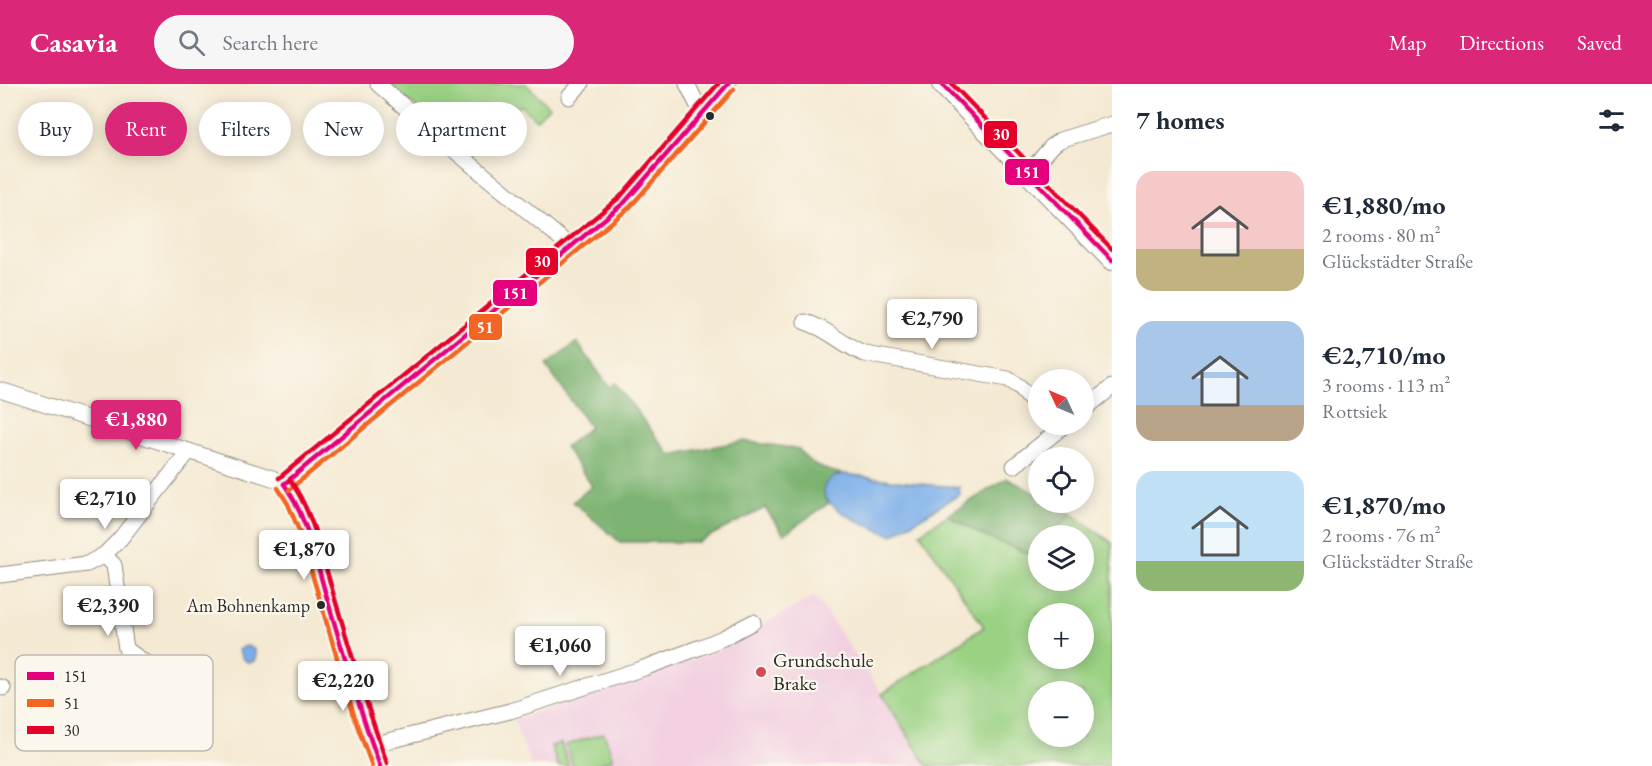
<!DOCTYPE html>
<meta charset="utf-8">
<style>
:root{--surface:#fff;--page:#f6f6f7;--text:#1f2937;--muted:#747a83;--accent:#db2777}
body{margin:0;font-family:"EB Garamond",serif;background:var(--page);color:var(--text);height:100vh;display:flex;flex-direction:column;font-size:22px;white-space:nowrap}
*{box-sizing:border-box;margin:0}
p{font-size:20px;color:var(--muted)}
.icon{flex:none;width:33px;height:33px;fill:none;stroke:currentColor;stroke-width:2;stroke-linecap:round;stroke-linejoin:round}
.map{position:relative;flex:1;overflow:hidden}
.panel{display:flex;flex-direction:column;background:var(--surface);width:540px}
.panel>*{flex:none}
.banner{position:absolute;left:18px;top:18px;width:570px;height:54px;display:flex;gap:12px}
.needle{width:39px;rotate:314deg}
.tools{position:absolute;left:1028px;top:285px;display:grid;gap:12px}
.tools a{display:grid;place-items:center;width:66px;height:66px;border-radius:50%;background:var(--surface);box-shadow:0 3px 15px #0003;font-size:30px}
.price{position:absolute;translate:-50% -51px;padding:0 14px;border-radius:6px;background:#fff;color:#222;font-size:20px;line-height:39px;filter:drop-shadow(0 2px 3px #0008)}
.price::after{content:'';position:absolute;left:50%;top:36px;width:18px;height:14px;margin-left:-9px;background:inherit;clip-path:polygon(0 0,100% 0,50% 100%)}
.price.on{background:var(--accent);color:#fff}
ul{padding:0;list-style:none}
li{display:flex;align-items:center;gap:18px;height:150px;padding:0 24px}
li span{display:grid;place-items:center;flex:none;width:168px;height:120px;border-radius:18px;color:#555}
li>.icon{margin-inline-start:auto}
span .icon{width:72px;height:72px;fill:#fffc;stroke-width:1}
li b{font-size:26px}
h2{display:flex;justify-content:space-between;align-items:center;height:72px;padding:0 24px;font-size:26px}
.chip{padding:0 21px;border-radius:27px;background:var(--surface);box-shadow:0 3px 15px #0003;font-size:21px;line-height:54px}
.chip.on{background:var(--accent);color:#fff}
header{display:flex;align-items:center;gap:36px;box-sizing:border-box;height:84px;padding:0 30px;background:var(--accent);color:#fff}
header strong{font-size:28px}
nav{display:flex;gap:33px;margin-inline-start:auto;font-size:21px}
.search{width:420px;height:54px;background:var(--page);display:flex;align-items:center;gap:15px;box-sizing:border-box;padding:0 21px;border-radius:33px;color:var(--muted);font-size:22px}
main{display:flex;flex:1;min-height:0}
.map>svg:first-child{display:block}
</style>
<header>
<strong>Casavia</strong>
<div class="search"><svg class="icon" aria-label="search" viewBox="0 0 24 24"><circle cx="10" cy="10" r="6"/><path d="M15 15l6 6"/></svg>Search here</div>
<nav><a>Map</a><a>Directions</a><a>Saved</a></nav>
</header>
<main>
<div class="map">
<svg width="1112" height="682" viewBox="0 0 1112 682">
<rect width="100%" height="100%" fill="#fbf7ec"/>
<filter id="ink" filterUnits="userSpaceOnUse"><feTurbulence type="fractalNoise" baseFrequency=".0167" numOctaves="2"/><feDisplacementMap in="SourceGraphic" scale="12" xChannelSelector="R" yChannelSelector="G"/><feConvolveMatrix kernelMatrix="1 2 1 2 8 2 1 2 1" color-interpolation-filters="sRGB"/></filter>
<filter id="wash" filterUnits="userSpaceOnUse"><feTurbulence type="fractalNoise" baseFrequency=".008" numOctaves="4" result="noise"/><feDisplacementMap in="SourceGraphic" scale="24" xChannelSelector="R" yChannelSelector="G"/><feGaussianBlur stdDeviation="1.35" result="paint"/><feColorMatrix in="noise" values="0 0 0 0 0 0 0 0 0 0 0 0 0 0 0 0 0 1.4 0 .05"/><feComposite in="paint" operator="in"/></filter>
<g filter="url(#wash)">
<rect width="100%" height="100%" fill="#f4e9d2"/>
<!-- built -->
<polygon fill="#f2cfe1" points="815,512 882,610 927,682 531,682 514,636 718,567 769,537"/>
<!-- green -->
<g fill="#9ad183" stroke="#627e57" stroke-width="1.5" fill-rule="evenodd">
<polygon points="389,0 526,0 549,23 536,36 521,21 471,71"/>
<path d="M1072 430 1112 459V682H927L882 610 984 543 920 449 948 431 984 452 1030 470 1038 463V496H1083V452L1050 451ZM1038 530H1083V574H1038ZM1038 608H1083V652H1038Z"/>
<polygon points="604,649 613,675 591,682 573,682 566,661"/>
<polygon points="561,659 569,682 558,682 551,662"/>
</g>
<!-- forest -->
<g fill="#7bb371" stroke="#536f4e" stroke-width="1.5">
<path d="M577 258 609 303 615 299 670 371 743 357 799 365C807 380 827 387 844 390L837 391 825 414 829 419 784 450 765 424 698 458H620L573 418 592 402 565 363 590 343 546 282Z"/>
<polygon points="1007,394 1038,411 1038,418 1051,419 1072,430 1050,451 1038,452 1038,463 1031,470 984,452 948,431"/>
</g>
<!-- water -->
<g fill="#7cafe9" stroke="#546d8a" stroke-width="1.5">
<path d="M844 390 931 401 959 403 960 410 892 451C877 446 807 420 827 398 832 393 837 391 844 390Z"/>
<polygon points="246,562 254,565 256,571 254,577 249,579 243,575 238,566"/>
</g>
</g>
<g filter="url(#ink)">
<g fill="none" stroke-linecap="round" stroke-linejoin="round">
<defs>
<g id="minor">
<polyline points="378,0 455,67 571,163"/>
<polyline points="687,0 702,30"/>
<polyline points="569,13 581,0"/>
<polyline points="1028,89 1053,61 1060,56 1112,40"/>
<path d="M805 238C828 244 843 262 865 270L1008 295 1020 303 1038 323"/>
<polyline points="0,306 272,394 284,400 291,409 299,426 307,447 363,636 380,682"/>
<polyline points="1083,326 1112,303"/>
<polyline points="1014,382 1066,340"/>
<polyline points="284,400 625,118 728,0"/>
<polyline points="104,471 114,481 126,565 144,578 161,584"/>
<polyline points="0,491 87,480 104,471 120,455 189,367"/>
<polyline points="0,603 3,604"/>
<polyline points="372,661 510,627 644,584 701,563 723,554 753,538"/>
</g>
<polyline id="tertiary" points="942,0 1112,176"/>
</defs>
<!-- minor casing -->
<use href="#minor" stroke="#908a7e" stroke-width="17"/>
<!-- tertiary casing -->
<use href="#tertiary" stroke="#908a7e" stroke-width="22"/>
<!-- minor -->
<use href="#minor" stroke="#fff" stroke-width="15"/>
<!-- tertiary -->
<use href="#tertiary" stroke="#fff" stroke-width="20"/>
<defs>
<g id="bus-1">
<polyline points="942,0 1112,176"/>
<polyline points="284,400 625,118 728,0"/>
<path d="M284 400C307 433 315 473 326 511 343 568 359 626 380 682"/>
</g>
<g id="bus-2">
<polyline points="278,404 288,420 300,449 356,638 372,682"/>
<polyline points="289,406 630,123 734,5"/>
</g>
<g id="bus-3">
<polyline points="952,0 1112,165"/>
<polyline points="279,394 620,113 718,0"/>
<path d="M290 396C314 430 322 472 334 512 351 568 367 624 387 679"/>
</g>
</defs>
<!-- bus-1 casing -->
<use href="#bus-1" stroke="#fbf7ec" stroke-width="9"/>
<!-- bus-2 casing -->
<use href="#bus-2" stroke="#fbf7ec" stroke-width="9"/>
<!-- bus-3 casing -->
<use href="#bus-3" stroke="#fbf7ec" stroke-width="9"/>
<!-- bus-1 -->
<use href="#bus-1" stroke="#e5007d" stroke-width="4.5"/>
<!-- bus-2 -->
<use href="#bus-2" stroke="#f26522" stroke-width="4.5"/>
<!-- bus-3 -->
<use href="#bus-3" stroke="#e4002b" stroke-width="4.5"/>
</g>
</g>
<!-- markers -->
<g fill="#2b2b2b" stroke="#fbf7ec" stroke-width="2">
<circle cx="710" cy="32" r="5"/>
<circle cx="321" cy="521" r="5"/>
</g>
<circle fill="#d1495b" stroke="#fbf7ec" stroke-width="2" cx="761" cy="588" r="6"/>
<g text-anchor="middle" stroke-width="4.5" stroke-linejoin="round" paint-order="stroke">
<!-- bus labels -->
<g font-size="18" fill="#2b2b2b" stroke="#fbf7ec" text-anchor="end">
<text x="310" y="528">Am Bohnenkamp</text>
</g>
<!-- poi labels -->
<g font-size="20" fill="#2b2b2b" stroke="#fbf7ec" text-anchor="start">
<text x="773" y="583">Grundschule<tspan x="773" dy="23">Brake</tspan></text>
</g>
</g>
<!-- legend -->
<rect x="15" y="571" width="198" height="96" rx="9" fill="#fbf7ec" stroke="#bdbab2" stroke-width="1.5"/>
<rect x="27" y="588" width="27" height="8" fill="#e5007d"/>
<rect x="27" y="615" width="27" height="8" fill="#f26522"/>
<rect x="27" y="642" width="27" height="8" fill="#e4002b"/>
<g font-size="16" fill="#2b2b2b">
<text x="64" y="598">151</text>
<text x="64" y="625">51</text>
<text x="64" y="652">30</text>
</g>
<g stroke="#fbf7ec" stroke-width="2">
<rect x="983" y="36" width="35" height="29" rx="6" fill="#e4002b"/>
<rect x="1004" y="74" width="46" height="28" rx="6" fill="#e5007d"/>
<rect x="525" y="163" width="34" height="29" rx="6" fill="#e4002b"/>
<rect x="492" y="195" width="46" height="28" rx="6" fill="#e5007d"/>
<rect x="468" y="229" width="35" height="28" rx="6" fill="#f26522"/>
</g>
<g font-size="16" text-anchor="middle" font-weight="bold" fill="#fff">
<text x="1001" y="56">30</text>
<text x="1027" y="94">151</text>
<text x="542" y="183">30</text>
<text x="515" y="215">151</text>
<text x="485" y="249">51</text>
</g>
</svg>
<div class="tools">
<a><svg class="needle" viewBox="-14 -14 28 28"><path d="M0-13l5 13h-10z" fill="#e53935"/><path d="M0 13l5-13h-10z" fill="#747a83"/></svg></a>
<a><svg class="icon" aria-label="locate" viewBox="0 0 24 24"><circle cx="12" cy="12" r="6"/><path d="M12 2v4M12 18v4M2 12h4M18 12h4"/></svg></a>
<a><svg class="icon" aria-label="layers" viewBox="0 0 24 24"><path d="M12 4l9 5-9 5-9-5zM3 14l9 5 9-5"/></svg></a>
<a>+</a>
<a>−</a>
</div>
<b class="price" style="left:932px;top:266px">€2,790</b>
<b class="price on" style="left:136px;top:367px">€1,880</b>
<b class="price" style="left:105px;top:446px">€2,710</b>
<b class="price" style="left:304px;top:497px">€1,870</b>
<b class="price" style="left:108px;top:553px">€2,390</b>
<b class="price" style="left:560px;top:593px">€1,060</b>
<b class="price" style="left:343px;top:628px">€2,220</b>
<div class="banner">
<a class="chip">Buy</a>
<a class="chip on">Rent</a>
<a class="chip">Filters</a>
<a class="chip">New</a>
<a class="chip">Apartment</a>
</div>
</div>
<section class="panel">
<h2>7 homes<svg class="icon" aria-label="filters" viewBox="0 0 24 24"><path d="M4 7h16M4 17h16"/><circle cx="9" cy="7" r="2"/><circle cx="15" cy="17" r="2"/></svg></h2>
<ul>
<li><span style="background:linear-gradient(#f6c9c9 65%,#c2b280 0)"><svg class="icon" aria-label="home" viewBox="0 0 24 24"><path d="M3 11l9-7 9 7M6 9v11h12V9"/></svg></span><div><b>€1,880/mo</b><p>2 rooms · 80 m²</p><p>Glückstädter Straße</p></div></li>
<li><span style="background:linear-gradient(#a9c7e8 70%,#b9a48a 0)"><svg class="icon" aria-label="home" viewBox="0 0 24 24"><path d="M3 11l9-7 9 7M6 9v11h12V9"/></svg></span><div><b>€2,710/mo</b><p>3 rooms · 113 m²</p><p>Rottsiek</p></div></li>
<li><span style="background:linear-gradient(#bfe0f5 75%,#8fb573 0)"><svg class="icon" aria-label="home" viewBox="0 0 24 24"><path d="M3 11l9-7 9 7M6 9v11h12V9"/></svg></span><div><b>€1,870/mo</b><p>2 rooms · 76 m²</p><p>Glückstädter Straße</p></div></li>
</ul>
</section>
</main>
